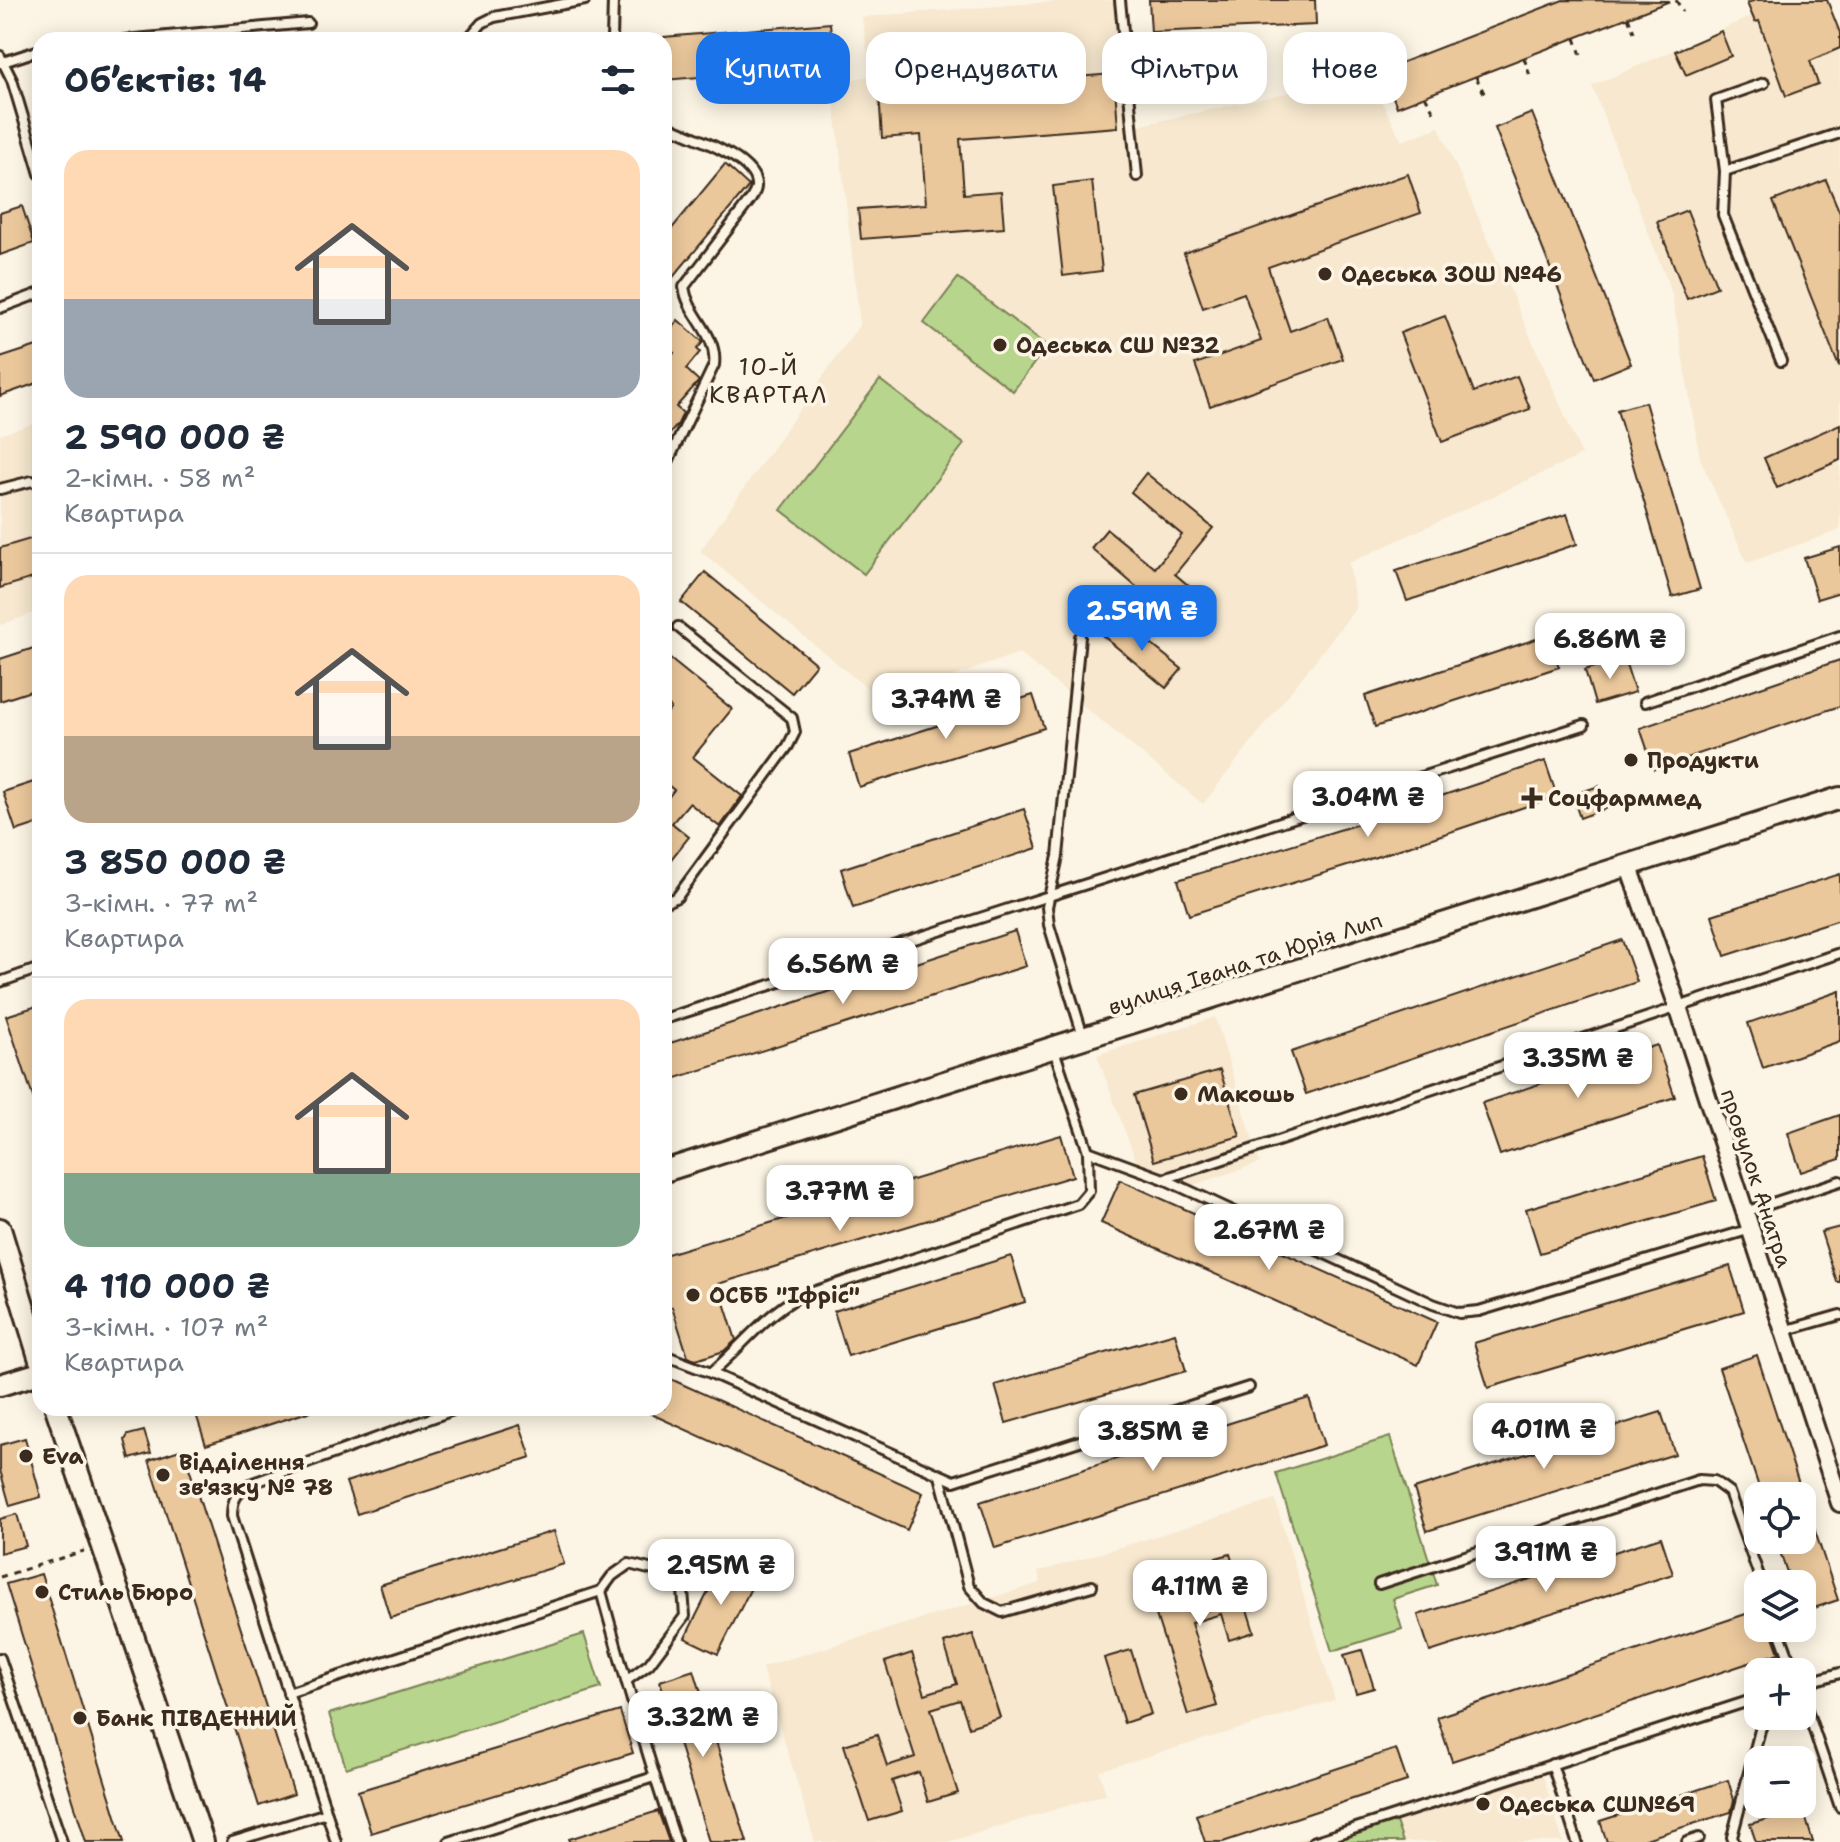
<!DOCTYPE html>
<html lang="uk">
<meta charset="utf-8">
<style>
:root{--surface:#fff;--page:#f6f6f7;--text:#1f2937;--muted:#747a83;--line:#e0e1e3;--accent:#1a73e8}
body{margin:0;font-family:"Shantell Sans",sans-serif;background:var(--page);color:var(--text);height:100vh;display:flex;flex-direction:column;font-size:30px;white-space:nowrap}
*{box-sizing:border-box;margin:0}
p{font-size:26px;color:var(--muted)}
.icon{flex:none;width:44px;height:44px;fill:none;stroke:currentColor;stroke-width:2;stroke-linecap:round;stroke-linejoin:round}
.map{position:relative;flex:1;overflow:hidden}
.details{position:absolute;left:32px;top:32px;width:640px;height:1384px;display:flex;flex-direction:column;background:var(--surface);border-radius:24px;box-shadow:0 4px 20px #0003}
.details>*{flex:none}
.banner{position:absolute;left:696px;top:32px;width:760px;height:72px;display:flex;gap:16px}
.fabs{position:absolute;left:1744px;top:1482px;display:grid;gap:16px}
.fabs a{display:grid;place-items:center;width:72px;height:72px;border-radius:16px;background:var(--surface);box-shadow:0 4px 20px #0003;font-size:40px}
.price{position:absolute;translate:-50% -68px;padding:0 18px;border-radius:16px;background:#fff;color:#222;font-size:26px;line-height:52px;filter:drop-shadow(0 2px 4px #0008)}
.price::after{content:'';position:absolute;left:50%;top:48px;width:24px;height:18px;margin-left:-12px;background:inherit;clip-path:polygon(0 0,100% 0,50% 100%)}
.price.selected{background:var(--accent);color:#fff}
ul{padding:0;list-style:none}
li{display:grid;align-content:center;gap:16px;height:424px;padding:0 32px}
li+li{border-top:2px solid var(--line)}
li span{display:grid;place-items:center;height:248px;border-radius:24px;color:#555}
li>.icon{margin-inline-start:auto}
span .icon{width:144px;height:144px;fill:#fffc;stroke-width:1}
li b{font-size:34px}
h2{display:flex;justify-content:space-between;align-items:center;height:96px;padding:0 32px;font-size:34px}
.tag{padding:0 28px;border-radius:24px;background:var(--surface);box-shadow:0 4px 20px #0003;font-size:28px;line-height:72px}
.tag.selected{background:var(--accent);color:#fff}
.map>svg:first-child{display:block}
</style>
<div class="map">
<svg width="1840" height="1842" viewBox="0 0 1840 1842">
<rect width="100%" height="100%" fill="#fcf5e5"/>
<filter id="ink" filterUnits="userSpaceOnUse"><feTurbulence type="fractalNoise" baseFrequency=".0125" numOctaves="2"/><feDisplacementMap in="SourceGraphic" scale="16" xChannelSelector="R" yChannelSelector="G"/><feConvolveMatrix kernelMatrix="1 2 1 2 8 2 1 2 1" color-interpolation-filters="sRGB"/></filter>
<g filter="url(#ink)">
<!-- built -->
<g fill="#f7e8cf">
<polygon points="1073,0 1126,0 1132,127 1368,75 1402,141 1439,127 1582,455 1349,563 1356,608 1203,804 1019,653 884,702 700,551 860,324 832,82 871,76 862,17"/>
<polygon points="1756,0 1827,0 1840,33 1840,530 1747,563 1700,458 1672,294 1592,86 1752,16 1747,3"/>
<polygon points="40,421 40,611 0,625 0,435"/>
<polygon points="1215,1017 1260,1163 1175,1191 1142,1178 1097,1055"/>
<polygon points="1275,1500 1335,1700 1099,1771 1106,1794 948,1842 815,1842 762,1667 1040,1583 1038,1572"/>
<polygon points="1540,1766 1563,1842 1290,1842"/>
</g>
<!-- green -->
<g fill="#b8d58d" stroke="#7a8056" stroke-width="2">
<polygon points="958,278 1047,346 1013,391 924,323"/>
<polygon points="880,380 964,444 864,574 781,510"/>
<polygon points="1390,1437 1437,1585 1393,1599 1402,1629 1332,1651 1276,1473"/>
<polygon points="584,1634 601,1688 346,1768 329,1714"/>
<polygon points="1394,1816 1403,1842 1313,1842"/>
</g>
<!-- building -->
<g fill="#ebc89c" stroke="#3b2a1e" stroke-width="2">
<polygon points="1149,0 1315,0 1316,25 1151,32"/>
<polygon points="1563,0 1670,1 1397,107 1382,70"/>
<polygon points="1756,0 1827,0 1840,33 1840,48 1810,61 1818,84 1786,96 1759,21 1755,22 1747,3"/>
<polygon points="830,23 834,66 664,80 664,37"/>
<polygon points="1721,31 1731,56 1686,75 1675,51"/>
<polygon points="1114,74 1118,127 960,139 964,194 1001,191 1004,228 861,239 858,209 926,204 921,135 882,138 879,92"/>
<polygon points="1532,113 1631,364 1594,379 1495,128"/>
<polygon points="725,164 749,186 664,288 664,238"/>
<polygon points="1408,174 1421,213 1268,267 1290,331 1328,317 1343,359 1210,406 1195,364 1261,341 1244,293 1203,308 1184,253"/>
<polygon points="1826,180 1840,213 1839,367 1773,201"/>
<polygon points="1092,181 1102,271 1063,276 1053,186"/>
<polygon points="22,206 34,243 0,255 0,213"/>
<polygon points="1687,210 1717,287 1687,299 1657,222"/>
<polygon points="1445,316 1474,392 1517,376 1530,409 1442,442 1400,333"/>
<polygon points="678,320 703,342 697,349 700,352 686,369 699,381 676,407 683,413 678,424 664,441 664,365 674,353 664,345 664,337"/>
<polygon points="40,345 40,382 0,396 0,358"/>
<polygon points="1645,402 1700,589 1672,597 1617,410"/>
<polygon points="1840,424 1840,460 1777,488 1764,458"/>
<polygon points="1146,473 1213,528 1175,574 1207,601 1184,628 1091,548 1107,529 1155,568 1182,535 1131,492"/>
<polygon points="1567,514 1577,544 1407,601 1396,571"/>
<polygon points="40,536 40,576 0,588 0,548"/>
<polygon points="1840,547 1840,592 1817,599 1804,558"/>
<polygon points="705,572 816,664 792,693 681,602"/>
<polygon points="1117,617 1182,669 1166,688 1102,635"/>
<polygon points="1548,635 1559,667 1375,727 1365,696"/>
<polygon points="40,646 40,688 0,701 0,659"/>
<polygon points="664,654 732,709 693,757 742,796 720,827 689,803 672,823 689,837 664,868 664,803 674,790 664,782 664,717 671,708 664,702"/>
<polygon points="1624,658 1635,692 1595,704 1585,670"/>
<polygon points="1840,660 1840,706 1654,769 1640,728"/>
<polygon points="1033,695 1044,728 859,787 849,754"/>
<polygon points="1545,761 1557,796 1370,859 1189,915 1178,880 1358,824"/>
<polygon points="40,780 40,823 16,831 3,792"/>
<polygon points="1599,786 1607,808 1580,818 1572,795"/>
<polygon points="1024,809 1037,848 853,908 841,869"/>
<polygon points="1840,874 1840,919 1725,956 1712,915"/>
<polygon points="1015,931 1026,966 664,1082 664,1045"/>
<polygon points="1622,940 1637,982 1306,1094 1291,1052"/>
<polygon points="1840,991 1840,1041 1763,1068 1748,1023"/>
<polygon points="40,1005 40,1109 37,1109 6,1016"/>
<polygon points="1657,1045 1675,1097 1500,1155 1482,1103"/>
<polygon points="1220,1070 1240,1136 1154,1161 1134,1095"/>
<polygon points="1840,1115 1840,1159 1801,1172 1788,1133"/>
<polygon points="1061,1135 1073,1176 718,1284 736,1340 724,1351 696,1360 688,1357 672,1307 664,1309 664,1255"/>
<polygon points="1702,1156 1716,1201 1540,1253 1526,1209"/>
<polygon points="1120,1180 1437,1322 1418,1365 1101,1223"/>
<polygon points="1840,1227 1840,1282 1837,1282 1821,1232"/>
<polygon points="1011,1256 1025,1302 848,1356 834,1311"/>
<polygon points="1730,1266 1744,1311 1488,1388 1474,1343"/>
<polygon points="1175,1333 1186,1371 1006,1423 995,1385"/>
<polygon points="1757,1355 1803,1496 1762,1496 1719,1368"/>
<polygon points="664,1376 923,1493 907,1530 638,1408 664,1408"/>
<polygon points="1309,1398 1324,1445 995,1548 980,1502"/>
<polygon points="194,1408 310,1408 311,1411 206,1445"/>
<polygon points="1661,1412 1675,1454 1427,1531 1414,1489"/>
<polygon points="520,1425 531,1457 357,1514 346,1482"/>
<polygon points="144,1431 151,1453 130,1459 125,1440 128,1435"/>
<polygon points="25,1438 41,1497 10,1506 0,1470 0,1445"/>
<polygon points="183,1449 294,1794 259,1806 149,1460"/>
<polygon points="1802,1501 1805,1501 1838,1600 1802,1612 1802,1584 1791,1584 1776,1540 1802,1540"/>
<polygon points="17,1514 26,1546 0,1553 0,1519"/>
<polygon points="554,1531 564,1564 390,1618 380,1585"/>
<polygon points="1661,1537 1673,1574 1430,1652 1418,1615"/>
<polygon points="1230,1554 1254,1632 1229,1640 1221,1614 1191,1623 1217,1706 1188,1715 1149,1593 1180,1583 1188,1609 1214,1601 1202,1562"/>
<polygon points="724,1560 757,1576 718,1654 685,1638"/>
<polygon points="41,1574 124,1842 86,1842 6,1584"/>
<polygon points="1758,1610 1758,1628 1770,1628 1779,1653 1452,1761 1437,1717"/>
<polygon points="973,1634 1000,1717 969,1727 960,1700 931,1709 958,1793 928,1802 919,1772 892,1781 902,1811 869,1821 844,1745 877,1735 887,1766 915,1757 885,1662 912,1653 925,1694 957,1684 944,1643"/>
<polygon points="1131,1650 1151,1714 1124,1723 1104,1658"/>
<polygon points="1362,1650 1374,1688 1356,1693 1344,1655"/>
<polygon points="694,1670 747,1842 709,1842 660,1681"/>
<polygon points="620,1711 633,1753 371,1833 358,1791"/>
<polygon points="1396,1749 1407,1781 1223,1842 1205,1842 1196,1815"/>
<polygon points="1728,1780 1734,1800 1731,1812 1636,1842 1607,1842 1600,1821"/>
<polygon points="1803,1809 1813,1842 1756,1842 1750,1824"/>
<polygon points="658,1811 669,1842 569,1842 569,1839"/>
</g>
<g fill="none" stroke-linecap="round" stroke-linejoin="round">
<defs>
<g id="service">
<polyline points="1120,0 1137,176"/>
<polyline points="124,40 308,23"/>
<polyline points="467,40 482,23 494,17 585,0"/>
<polyline points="612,40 613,0"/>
<polyline points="0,56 12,80 40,174"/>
<polyline points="0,63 40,50"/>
<path d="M664 124C686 135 759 158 756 187 756 191 753 195 751 199L684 287C688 316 718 334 714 365L664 470"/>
<polyline points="1725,171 1716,100 1764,83"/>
<polyline points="0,308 40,293"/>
<polyline points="1781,361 1723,215 1725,171 1840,133"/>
<polyline points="0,489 32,481 40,484"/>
<polyline points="1080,637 1058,856 1047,907 1049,925 1083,1036"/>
<polyline points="1645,702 1840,636"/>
<polyline points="664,903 677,897 788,746 795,732 792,718 678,627"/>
<polyline points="0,982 40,968"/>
<polyline points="664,1019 1584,725"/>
<polyline points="1088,1151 1164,1179 1433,1304 1459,1313 1479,1311 1751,1229"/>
<polyline points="1164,1179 1840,953"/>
<polyline points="1745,1212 1840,1181"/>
<polyline points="1784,1331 1840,1315"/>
<polyline points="664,1355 711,1373 954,1481 1249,1387"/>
<path d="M711 1373C739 1349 765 1315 798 1297L1078 1204 1089 1191 1088 1151 1054 1050"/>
<polyline points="940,1476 969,1586 984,1603 1002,1612 1092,1586"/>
<polyline points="1379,1584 1699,1480 1714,1481 1729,1492 1762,1584"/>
<polyline points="1778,1628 1794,1672"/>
<polyline points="0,1658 62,1842"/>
<path d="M626 1681 649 1664 685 1616 683 1590 661 1572 629 1564 612 1576 601 1591C624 1675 648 1759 676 1842"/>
<polyline points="1802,1684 1840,1673"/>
<polyline points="288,1693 601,1591"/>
<polyline points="1802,1695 1840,1807"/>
<polyline points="1552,1764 1577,1842"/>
<polyline points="232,1842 327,1813"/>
<path d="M336 1842 232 1516C232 1500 236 1493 250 1484L459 1408"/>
<polyline points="449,1842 654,1777"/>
<polyline points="1313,1842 1758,1698"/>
<polyline points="1687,1842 1699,1838"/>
<polyline points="1734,1842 1732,1837 1760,1730 1766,1716"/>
</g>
<polyline id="minor" points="1629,867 1678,1007 1840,1503"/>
<g id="tertiary">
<polyline points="664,1171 1840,798"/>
<polyline points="0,1229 40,1360"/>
<polyline points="0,1385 40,1373"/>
<polyline points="56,1408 203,1842"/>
</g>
</defs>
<!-- service casing -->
<use href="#service" stroke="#3b2a1e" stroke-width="14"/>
<!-- minor casing -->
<use href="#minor" stroke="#3b2a1e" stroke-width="22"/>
<!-- tertiary casing -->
<use href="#tertiary" stroke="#3b2a1e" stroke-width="26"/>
<!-- path -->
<g stroke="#3b2a1e" stroke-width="3" stroke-dasharray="6 6" stroke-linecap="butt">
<polyline points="1676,0 1683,12"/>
<polyline points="1628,17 1634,32"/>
<polyline points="1575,38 1581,55"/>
<polyline points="1524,58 1530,76"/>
<polyline points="1476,77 1485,95"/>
<polyline points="1425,96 1435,114"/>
<polyline points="0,1577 84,1551"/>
</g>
<!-- service -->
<use href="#service" stroke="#fcf5e5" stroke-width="8"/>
<!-- minor -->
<use href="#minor" stroke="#fcf5e5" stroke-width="16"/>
<!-- tertiary -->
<use href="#tertiary" stroke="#fcf5e5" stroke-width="20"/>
</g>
</g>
<!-- markers -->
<g fill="#3b2a1e" stroke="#fcf5e5" stroke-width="3">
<circle cx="1325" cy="274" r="8"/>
<circle cx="1000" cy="345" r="8"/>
<circle cx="1631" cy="760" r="8"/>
<path d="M1528 786h8v8h8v8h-8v8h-8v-8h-8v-8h8z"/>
<circle cx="1181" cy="1094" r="8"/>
<circle cx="693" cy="1295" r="8"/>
<circle cx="26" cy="1456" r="8"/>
<circle cx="163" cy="1475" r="8"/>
<circle cx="42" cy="1592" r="8"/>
<circle cx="80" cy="1718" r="8"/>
<circle cx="1483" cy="1804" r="8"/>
</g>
<g text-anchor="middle" stroke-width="7" stroke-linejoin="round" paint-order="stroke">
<!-- poi labels -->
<g font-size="22" font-weight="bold" fill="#3b2a1e" stroke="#fcf5e5" text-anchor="start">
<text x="1341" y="282">Одеська ЗОШ №46</text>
<text x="1016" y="353">Одеська СШ №32</text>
<text x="1647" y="768">Продукти</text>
<text x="1548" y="806">Соцфарммед</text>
<text x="1197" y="1102">Макошь</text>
<text x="709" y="1303">ОСББ "Іфріс"</text>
<text x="42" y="1464">Eva</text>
<text x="179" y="1470">Відділення<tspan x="179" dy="25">зв'язку № 78</tspan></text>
<text x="58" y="1600">Стиль Бюро</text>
<text x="96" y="1726">Банк ПІВДЕННИЙ</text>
<text x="1499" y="1812">Одеська СШ№69</text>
</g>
<!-- street labels -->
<g font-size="22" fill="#3b2a1e" stroke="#fcf5e5">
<text transform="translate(1245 963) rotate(-18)" y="8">вулиця Івана та Юрія Лип</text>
<text transform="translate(1757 1178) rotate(72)" y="8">провулок Анатра</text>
</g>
<!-- neighbourhood labels -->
<g font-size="24" letter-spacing="2" fill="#3b2a1e" stroke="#fcf5e5">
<text x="769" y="375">10-Й<tspan x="769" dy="28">КВАРТАЛ</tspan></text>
</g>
</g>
</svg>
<div class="fabs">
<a><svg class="icon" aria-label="locate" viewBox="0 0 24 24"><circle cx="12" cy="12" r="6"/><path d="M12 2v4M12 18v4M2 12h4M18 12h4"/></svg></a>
<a><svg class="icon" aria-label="layers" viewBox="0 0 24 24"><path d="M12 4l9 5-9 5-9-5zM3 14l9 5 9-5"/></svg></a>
<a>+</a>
<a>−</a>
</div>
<b class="price selected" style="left:1142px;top:653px">2.59M ₴</b>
<b class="price" style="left:1610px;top:681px">6.86M ₴</b>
<b class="price" style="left:946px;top:741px">3.74M ₴</b>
<b class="price" style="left:1368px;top:839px">3.04M ₴</b>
<b class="price" style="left:843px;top:1006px">6.56M ₴</b>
<b class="price" style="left:1578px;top:1100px">3.35M ₴</b>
<b class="price" style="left:840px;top:1233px">3.77M ₴</b>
<b class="price" style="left:1269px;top:1272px">2.67M ₴</b>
<b class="price" style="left:1544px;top:1471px">4.01M ₴</b>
<b class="price" style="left:1153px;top:1473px">3.85M ₴</b>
<b class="price" style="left:1546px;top:1594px">3.91M ₴</b>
<b class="price" style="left:721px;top:1607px">2.95M ₴</b>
<b class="price" style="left:1200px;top:1628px">4.11M ₴</b>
<b class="price" style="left:703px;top:1759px">3.32M ₴</b>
<div class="banner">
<a class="tag selected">Купити</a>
<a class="tag">Орендувати</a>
<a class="tag">Фільтри</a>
<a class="tag">Нове</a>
</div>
<section class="details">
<h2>Об’єктів: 14<svg class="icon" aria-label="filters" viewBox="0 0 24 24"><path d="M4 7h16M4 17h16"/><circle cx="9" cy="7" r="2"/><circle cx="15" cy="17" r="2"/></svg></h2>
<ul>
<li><span style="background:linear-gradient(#ffd9b3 60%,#9aa5b1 0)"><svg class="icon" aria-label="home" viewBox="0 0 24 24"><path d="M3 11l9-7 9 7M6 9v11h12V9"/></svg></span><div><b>2 590 000 ₴</b><p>2-кімн. · 58 m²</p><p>Квартира</p></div></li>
<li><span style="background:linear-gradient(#ffd9b3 65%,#b9a48a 0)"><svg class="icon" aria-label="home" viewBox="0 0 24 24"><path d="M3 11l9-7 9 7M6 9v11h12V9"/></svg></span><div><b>3 850 000 ₴</b><p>3-кімн. · 77 m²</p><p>Квартира</p></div></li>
<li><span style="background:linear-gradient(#ffd9b3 70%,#7fa58c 0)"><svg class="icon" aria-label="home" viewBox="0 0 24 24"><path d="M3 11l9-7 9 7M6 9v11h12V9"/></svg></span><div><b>4 110 000 ₴</b><p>3-кімн. · 107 m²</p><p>Квартира</p></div></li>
</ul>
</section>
</div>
